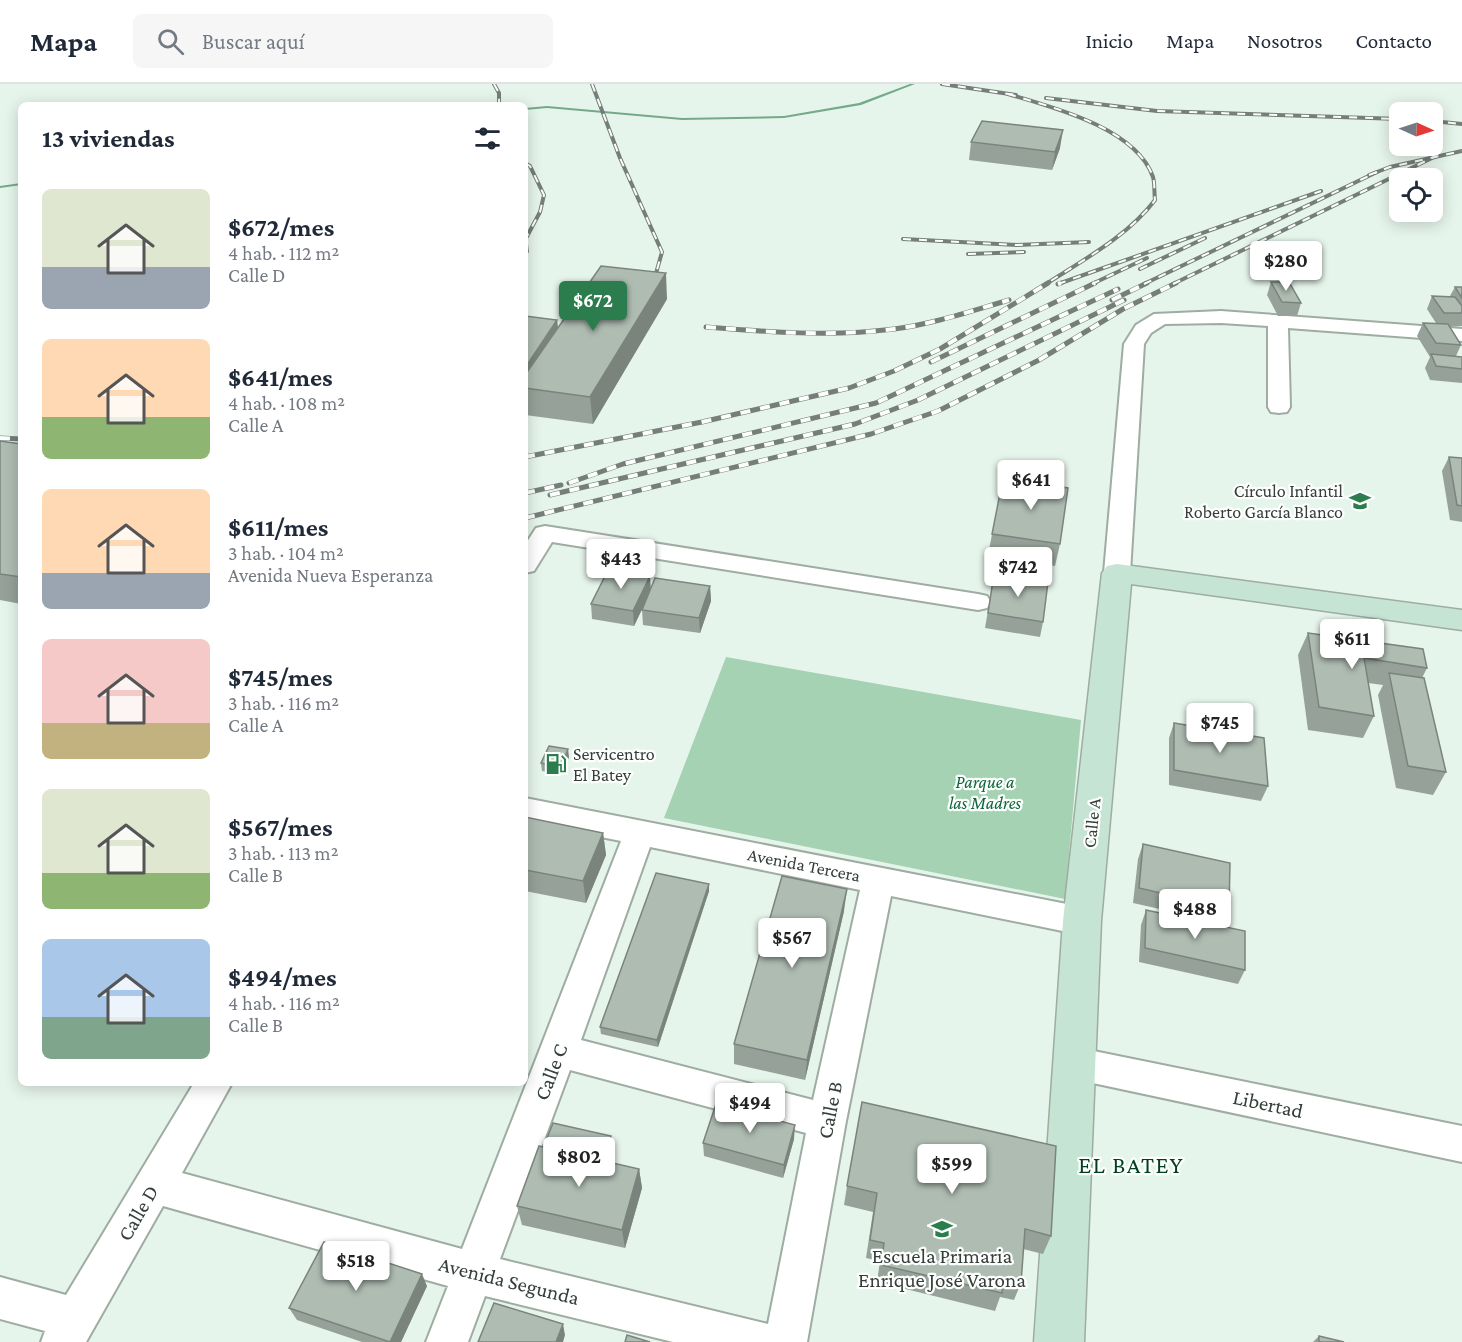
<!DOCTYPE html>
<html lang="es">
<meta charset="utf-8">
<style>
:root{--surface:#fff;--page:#f6f6f7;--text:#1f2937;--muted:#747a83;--line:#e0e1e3;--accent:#2b7d4e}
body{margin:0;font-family:"Crimson Pro",serif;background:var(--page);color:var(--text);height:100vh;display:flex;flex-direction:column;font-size:22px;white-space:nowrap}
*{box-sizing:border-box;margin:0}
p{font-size:20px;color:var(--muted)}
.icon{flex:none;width:33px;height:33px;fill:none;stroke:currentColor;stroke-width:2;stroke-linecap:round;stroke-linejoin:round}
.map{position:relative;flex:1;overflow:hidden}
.side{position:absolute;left:18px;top:18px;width:510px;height:984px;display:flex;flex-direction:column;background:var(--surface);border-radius:9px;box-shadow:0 3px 15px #0003}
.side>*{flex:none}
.needle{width:39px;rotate:93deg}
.buttons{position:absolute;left:1389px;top:18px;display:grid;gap:12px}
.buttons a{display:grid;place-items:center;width:54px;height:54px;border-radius:9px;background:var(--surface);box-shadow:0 3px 15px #0003;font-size:30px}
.price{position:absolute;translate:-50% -51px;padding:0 14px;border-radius:6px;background:#fff;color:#222;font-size:20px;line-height:39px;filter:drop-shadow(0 2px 3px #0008)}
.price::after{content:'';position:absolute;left:50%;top:36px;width:18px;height:14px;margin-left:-9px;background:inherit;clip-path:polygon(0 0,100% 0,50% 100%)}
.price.selected{background:var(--accent);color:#fff}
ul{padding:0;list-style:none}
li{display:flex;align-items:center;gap:18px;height:150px;padding:0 24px}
li span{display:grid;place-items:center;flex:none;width:168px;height:120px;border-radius:9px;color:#555}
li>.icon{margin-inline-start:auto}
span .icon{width:72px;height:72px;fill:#fffc;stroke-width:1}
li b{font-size:26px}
h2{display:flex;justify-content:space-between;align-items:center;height:72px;padding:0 24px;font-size:26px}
header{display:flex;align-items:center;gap:36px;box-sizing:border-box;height:84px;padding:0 30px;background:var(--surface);border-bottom:2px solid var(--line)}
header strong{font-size:28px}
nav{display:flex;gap:33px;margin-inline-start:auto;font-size:21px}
.search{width:420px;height:54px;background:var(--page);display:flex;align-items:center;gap:15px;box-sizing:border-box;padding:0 21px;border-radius:9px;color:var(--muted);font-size:22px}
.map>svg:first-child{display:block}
</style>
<header>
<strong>Mapa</strong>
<div class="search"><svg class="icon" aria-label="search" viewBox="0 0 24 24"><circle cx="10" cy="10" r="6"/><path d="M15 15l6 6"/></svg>Buscar aquí</div>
<nav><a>Inicio</a><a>Mapa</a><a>Nosotros</a><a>Contacto</a></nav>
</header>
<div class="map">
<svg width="1462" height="1258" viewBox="0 0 1462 1258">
<rect width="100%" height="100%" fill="#e6f5eb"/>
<!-- green -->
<polygon fill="#a4d2b2" points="726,573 1081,636 1065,815 664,734"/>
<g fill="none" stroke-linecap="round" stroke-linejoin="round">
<!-- stream -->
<g fill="#74aa87" fill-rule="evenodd">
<polygon points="910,0 915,0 861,21 784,34 682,36 547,24 525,26 525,24 547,22 682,34 784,32 859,19"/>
<polygon points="21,99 21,101 0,104 0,102"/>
</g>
<defs>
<g id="street">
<polygon points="1221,227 1462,245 1462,257 1288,244 1290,323 1287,328 1279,329 1271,328 1268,323 1268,242 1221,239 1165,240 1151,249 1144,260 1130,489 1126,495 1117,497 1108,495 1104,489 1124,260 1136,241 1154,230"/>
<polygon points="545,442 978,510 987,512 991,518 987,524 978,526 552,458 534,487 525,489 525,461 536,444"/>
<path d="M525 714 1082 823 1094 827 1099 837 1094 847 1082 851 891 812 846 1037 807 1258H673L485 1212 468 1258H426L448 1202 163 1122 86 1258H41L45 1247 0 1235V1193L66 1211 194 999H232L182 1089 462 1165 621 757 525 738ZM650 763 860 806 813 1016 581 956ZM570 986 806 1049 768 1240 500 1175Z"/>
<polygon points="1074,963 1462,1042 1462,1078 1074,995 1061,991 1056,979 1061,967"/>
</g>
<polygon id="secondary" points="1117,480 1462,526 1462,546 1131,500 1101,837 1084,1258 1034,1258 1063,837 1102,489 1107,482"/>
</defs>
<!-- street casing -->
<use href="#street" stroke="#9eaca2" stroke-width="4"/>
<!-- secondary casing -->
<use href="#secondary" stroke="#9eaca2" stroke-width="3"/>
<!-- street -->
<use href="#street" fill="#fff" fill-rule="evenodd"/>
<!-- secondary -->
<use href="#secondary" fill="#c5e4d3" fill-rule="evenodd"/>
<defs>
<g id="rail-far1">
<polyline points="494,0 499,9 499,21"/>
<polyline points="592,0 620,74 662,168 653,200"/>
<polyline points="942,0 1016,11"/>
<path d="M1008 10C1052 23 1136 44 1153 93 1155 100 1154 109 1155 116 1128 152 1083 176 1046 200"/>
<polyline points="1046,14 1157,27 1400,35"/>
<polyline points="1432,37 1462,40"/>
<polyline points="525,79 530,82 544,111 540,128 525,156"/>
<polyline points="1369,91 1390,83 1462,67"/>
<polyline points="903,155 1017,161 1089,158"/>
<polyline points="968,170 1024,168"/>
<polyline points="1140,185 1205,154"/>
<polyline points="1058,200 1321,107"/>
<polyline points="1092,200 1147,174"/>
<polyline points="1144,200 1377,88"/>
<polyline points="1173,200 1434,73"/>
</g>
<g id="rail">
<polyline points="1058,200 1061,199"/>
<polyline points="652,203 653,199"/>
<polyline points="1112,216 1147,199"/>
<path d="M706 243C768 248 831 253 894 245 933 240 971 227 1009 216"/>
<polyline points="931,278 1095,199"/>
<polyline points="0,354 21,355"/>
<polyline points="525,373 702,338 849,304 894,287 940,265 1048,199"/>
<polyline points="569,399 623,380 876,319 1118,205"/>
<polyline points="525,409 561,401"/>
<polyline points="550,411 855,340 918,316 1124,216"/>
<polyline points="525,434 871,350 938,327 1039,276 1123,225 1176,199"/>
</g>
</defs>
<!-- rail-far1 casing -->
<use href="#rail-far1" stroke="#757e78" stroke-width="4"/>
<!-- rail casing -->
<use href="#rail" stroke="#757e78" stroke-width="5"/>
<!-- rail-far1 -->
<use href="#rail-far1" stroke="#fcfffd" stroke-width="2" stroke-dasharray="8" stroke-linecap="butt"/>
<!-- rail -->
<use href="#rail" stroke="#fcfffd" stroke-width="4" stroke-dasharray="10" stroke-linecap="butt"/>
</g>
<!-- wall -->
<g fill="#96a299">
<polygon points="971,58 1060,64 1052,86 969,76"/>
<polygon points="1271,198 1301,219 1297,232 1278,232 1267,211"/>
<polygon points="1455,203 1462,203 1462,242 1449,243 1461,261 1456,272 1462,273 1462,299 1430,296 1425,284 1430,273 1417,252 1423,239 1436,239 1427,225 1432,212 1450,212"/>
<polygon points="667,215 593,340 525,331 525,232 557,236 558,244"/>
<polygon points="0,357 21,360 21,520 0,516"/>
<polygon points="1449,373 1462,374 1462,438 1450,436 1442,387"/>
<polygon points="1003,394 1060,460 1055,482 988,471"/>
<polygon points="994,490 1043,538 1040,553 985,544"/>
<polygon points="710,502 711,517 700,549 643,541 642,526 645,518 634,542 592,535 591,520 651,506"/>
<polygon points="1308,549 1427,584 1422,594 1446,688 1433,711 1396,704 1378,611 1383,601 1368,599 1374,632 1363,654 1308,646 1298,571"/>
<polygon points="1174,639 1268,702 1261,717 1169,701 1169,654"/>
<polygon points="569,673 562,690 542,687 541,679"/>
<polygon points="525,733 603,749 606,771 586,819 525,807"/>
<polygon points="1143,760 1229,825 1222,839 1133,819 1138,775"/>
<polygon points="709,800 709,807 658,963 601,950 600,943"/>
<polygon points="1146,826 1245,886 1238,900 1139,878 1141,841"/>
<polygon points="844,827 805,996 734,980 734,960"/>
<polygon points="794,1055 783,1094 704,1072 703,1059"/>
<polygon points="544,1063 613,1065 609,1078 639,1085 642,1104 625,1164 522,1141 517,1122"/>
<polygon points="847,1102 1051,1152 1043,1170 1023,1165 1021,1199 1014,1216 1000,1213 995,1227 877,1198 880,1177 866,1174 873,1128 844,1121"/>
<polygon points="427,1202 401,1258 362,1258 297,1236 289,1224"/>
<polygon points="1319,1252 1344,1258 1313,1258"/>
</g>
<!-- shaded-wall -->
<g fill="#7a847d">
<polygon points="1063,46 1060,64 1052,86 1055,68"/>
<polygon points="526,143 529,168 525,173 525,144"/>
<polygon points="666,189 667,215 593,340 590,313"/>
<polygon points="557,236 559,256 525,304 525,284"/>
<polygon points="650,492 651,507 634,542 633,527"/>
<polygon points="710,502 711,517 700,549 699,534"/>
<polygon points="568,665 569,673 562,690 561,683"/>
<polygon points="603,749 606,771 586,819 583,797"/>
<polygon points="709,800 709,807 658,963 657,956"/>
<polygon points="847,805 844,827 805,996 807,976"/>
<polygon points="795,1041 794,1055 783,1094 784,1081"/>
<polygon points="611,1052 613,1065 605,1089 603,1076"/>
<polygon points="639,1085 642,1104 625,1164 622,1146"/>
<polygon points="422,1190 427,1202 401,1258 390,1258"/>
<polygon points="563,1240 565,1251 563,1258 556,1258"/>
</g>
<!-- building -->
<g fill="#aebcb2" stroke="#7a847d" stroke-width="1.5">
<polygon points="982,37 1063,46 1055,68 971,58"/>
<polygon points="601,182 666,189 590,313 525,304 525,291"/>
<polygon points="1271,198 1289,198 1301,219 1282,218"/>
<polygon points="1455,203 1462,203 1462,214"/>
<polygon points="1432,212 1455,213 1462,222 1462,229 1444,229"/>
<polygon points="525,232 557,236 525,284"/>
<polygon points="1423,239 1448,240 1461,261 1436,259"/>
<polygon points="1431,270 1462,273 1462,285 1436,282"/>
<polygon points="0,357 21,360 21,493 0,490"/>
<polygon points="1449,373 1462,374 1462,422 1457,421"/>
<polygon points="1003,394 1068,404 1060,460 992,450"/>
<polygon points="608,486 650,492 633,527 591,520"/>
<polygon points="994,490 1048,498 1043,538 988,529"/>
<polygon points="655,494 710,502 699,534 642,526"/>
<polygon points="1308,549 1423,565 1427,584 1364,574 1374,632 1319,623"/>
<polygon points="1389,589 1424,594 1446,688 1408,682"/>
<polygon points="1174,639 1264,654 1268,702 1174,686"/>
<polygon points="549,662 568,665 561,683 541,679"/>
<polygon points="525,733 603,749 583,797 525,786"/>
<polygon points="1143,760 1230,779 1229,825 1139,804"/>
<polygon points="656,789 709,800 657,956 600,943"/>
<polygon points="782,792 847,805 807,976 734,960"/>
<polygon points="1146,826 1245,847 1245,886 1145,864"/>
<polygon points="862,1018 1056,1062 1051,1152 1025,1145 1021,1199 1003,1195 1002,1209 881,1181 884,1159 870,1156 877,1109 847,1102"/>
<polygon points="716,1020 795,1041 784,1081 703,1059"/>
<polygon points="553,1039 611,1052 603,1076 544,1062"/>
<polygon points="539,1062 639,1085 622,1146 517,1122"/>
<polygon points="324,1158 422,1190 390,1258 289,1224"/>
<polygon points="494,1219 563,1240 556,1258 478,1258"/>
<polygon points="627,1251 650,1258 625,1258"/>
<polygon points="1319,1252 1344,1258 1319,1258"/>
</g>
<!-- icons -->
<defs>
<symbol id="school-bare" viewBox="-9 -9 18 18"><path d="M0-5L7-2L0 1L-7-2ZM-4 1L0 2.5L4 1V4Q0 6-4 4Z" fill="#2b7d4e" stroke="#fcfffd" stroke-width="2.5" paint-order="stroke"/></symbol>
<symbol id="fuel-bare" viewBox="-9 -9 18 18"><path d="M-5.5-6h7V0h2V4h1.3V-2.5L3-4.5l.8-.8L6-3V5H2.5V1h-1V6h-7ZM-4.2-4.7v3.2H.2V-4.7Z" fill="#2b7d4e" stroke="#fcfffd" stroke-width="2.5" paint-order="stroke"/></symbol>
</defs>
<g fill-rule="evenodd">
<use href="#school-bare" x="1345" y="402" width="30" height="30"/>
<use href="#fuel-bare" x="541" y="665" width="30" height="30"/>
<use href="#school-bare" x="927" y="1130" width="30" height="30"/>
</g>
<g text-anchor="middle" stroke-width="4.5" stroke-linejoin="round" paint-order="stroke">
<!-- poi labels -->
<g font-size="18" fill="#373d39" stroke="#fcfffd" text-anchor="end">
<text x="1343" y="413">Círculo Infantil<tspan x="1343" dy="21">Roberto García Blanco</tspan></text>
<text x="573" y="676" text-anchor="start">Servicentro<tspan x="573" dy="21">El Batey</tspan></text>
</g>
<!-- park labels -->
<g font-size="18" font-style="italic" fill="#0d663a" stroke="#fcfffd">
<text x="985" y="704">Parque a<tspan x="985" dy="21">las Madres</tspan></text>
</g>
<!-- street labels -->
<g font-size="18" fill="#373d39" stroke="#fcfffd">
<text transform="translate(1092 739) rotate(-84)" y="6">Calle A</text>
<text transform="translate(804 781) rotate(11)" y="6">Avenida Tercera</text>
</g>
<!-- near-street labels -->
<g font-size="21" fill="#373d39" stroke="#fcfffd">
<text transform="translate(551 988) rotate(-69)" y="7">Calle C</text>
<text transform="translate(1268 1020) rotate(12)" y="7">Libertad</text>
<text transform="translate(830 1026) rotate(-79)" y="7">Calle B</text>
<text transform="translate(138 1129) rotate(-60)" y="7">Calle D</text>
<text transform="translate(509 1197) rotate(14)" y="7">Avenida Segunda</text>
</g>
<!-- near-poi labels -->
<g font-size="21" fill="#373d39" stroke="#fcfffd">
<text x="942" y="1179">Escuela Primaria<tspan x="942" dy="24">Enrique José Varona</tspan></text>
</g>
<!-- near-neighbourhood labels -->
<g font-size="24" letter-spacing="1.5" fill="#003f21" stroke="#fcfffd">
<text x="1131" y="1089">EL BATEY</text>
</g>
</g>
</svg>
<div class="buttons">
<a><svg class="needle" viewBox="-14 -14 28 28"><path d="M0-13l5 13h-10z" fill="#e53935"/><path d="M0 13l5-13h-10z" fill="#747a83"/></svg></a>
<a><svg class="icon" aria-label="locate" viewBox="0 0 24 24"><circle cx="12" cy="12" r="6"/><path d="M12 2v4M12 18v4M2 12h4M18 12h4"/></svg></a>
</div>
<b class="price" style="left:1286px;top:208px">$280</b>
<b class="price selected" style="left:593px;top:248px">$672</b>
<b class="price" style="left:1031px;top:427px">$641</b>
<b class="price" style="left:621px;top:506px">$443</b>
<b class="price" style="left:1018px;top:514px">$742</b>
<b class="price" style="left:1352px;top:586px">$611</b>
<b class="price" style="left:1220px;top:670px">$745</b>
<b class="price" style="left:1195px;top:856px">$488</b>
<b class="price" style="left:792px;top:885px">$567</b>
<b class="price" style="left:750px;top:1050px">$494</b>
<b class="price" style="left:579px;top:1104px">$802</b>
<b class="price" style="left:952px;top:1111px">$599</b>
<b class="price" style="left:356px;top:1208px">$518</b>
<section class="side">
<h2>13 viviendas<svg class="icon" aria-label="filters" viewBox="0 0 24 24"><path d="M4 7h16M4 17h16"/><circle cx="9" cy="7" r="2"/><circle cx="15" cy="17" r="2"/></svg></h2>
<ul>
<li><span style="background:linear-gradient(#dfe7d0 65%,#9aa5b1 0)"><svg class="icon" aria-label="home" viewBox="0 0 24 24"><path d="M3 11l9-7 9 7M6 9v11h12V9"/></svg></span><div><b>$672/mes</b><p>4 hab. · 112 m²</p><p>Calle D</p></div></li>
<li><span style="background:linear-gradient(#ffd9b3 65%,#8fb573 0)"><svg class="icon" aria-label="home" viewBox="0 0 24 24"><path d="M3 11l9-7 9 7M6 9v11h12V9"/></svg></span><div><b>$641/mes</b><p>4 hab. · 108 m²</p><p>Calle A</p></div></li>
<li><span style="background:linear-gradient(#ffd9b3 70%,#9aa5b1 0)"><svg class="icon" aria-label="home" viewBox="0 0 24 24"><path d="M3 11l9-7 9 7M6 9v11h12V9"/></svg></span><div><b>$611/mes</b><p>3 hab. · 104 m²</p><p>Avenida Nueva Esperanza</p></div></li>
<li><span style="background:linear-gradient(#f6c9c9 70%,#c2b280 0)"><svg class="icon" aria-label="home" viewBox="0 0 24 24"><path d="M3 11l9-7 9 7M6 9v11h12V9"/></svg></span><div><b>$745/mes</b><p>3 hab. · 116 m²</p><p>Calle A</p></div></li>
<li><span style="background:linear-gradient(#dfe7d0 70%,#8fb573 0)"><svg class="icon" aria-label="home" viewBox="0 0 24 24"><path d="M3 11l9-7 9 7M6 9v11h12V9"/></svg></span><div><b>$567/mes</b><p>3 hab. · 113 m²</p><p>Calle B</p></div></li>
<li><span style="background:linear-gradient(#a9c7e8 65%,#7fa58c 0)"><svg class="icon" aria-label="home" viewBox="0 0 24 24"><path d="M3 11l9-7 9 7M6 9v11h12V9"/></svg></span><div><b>$494/mes</b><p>4 hab. · 116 m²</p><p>Calle B</p></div></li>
</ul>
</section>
</div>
